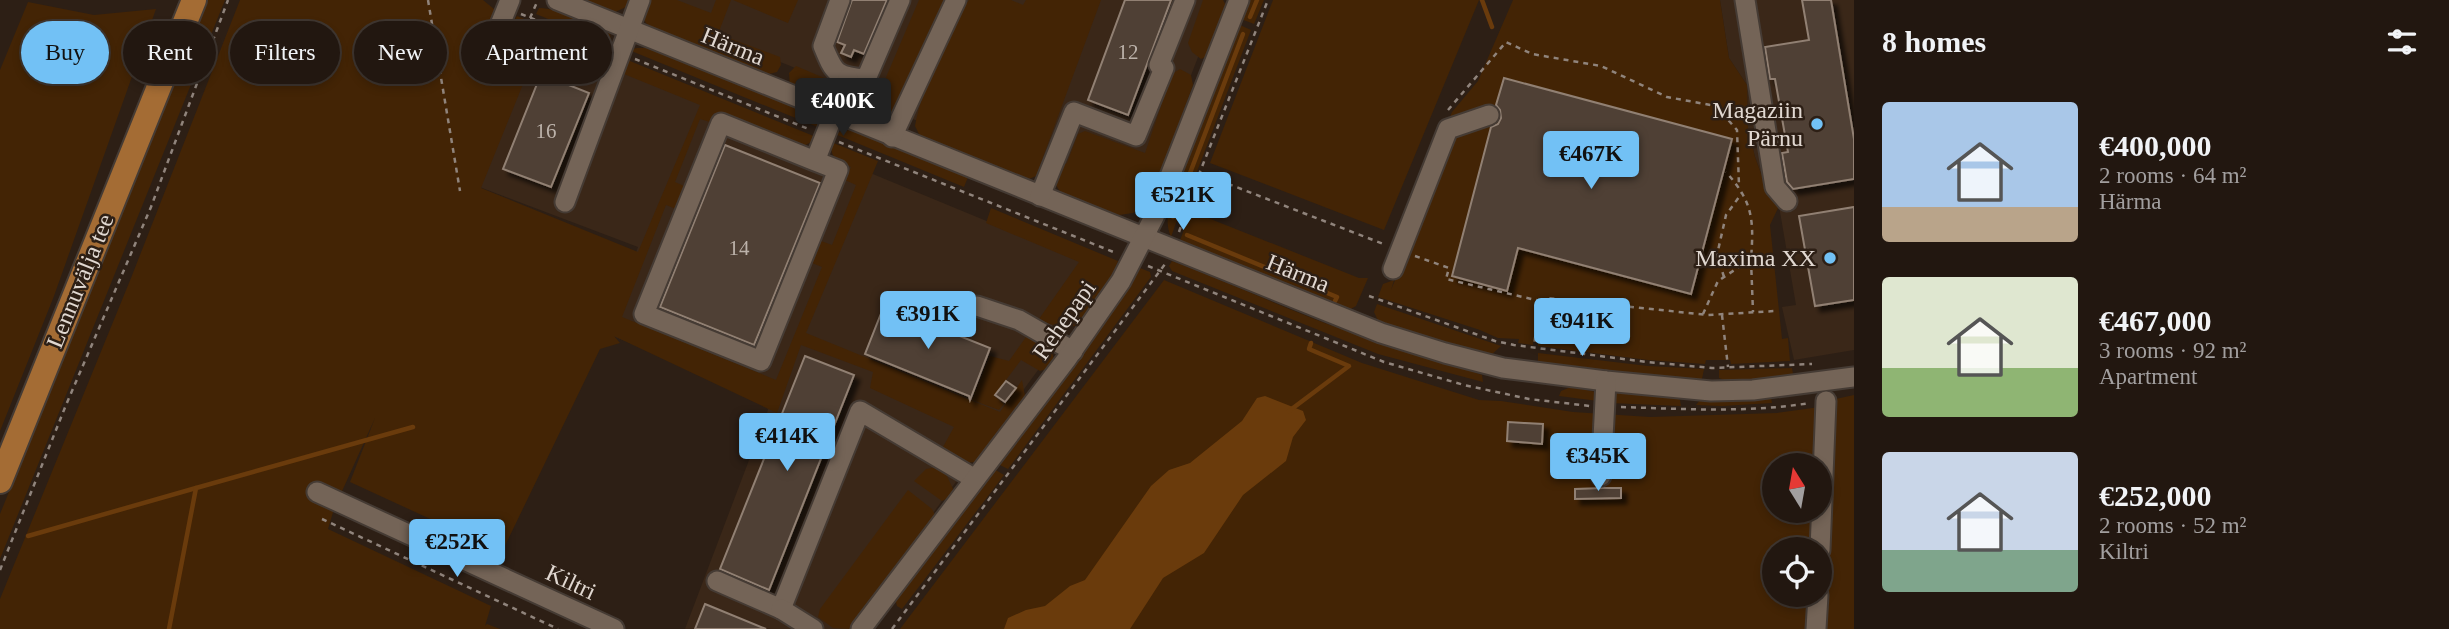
<!DOCTYPE html>
<meta charset="utf-8">
<style>
:root{--surface:#221710;--page:#2e241e;--text:#f1f3f6;--muted:#a29f9f;--line:#3f3630;--accent:#72c1f5}
body{margin:0;font-family:"Times New Roman",serif;background:var(--page);color:var(--text);height:100vh;display:flex;flex-direction:column;font-size:26px;white-space:nowrap}
*{box-sizing:border-box;margin:0}
p{font-size:23px;color:var(--muted)}
.icon{flex:none;width:38px;height:38px;fill:none;stroke:currentColor;stroke-width:2;stroke-linecap:round;stroke-linejoin:round}
.map{position:relative;flex:1;overflow:hidden}
.sheet{display:flex;flex-direction:column;background:var(--surface);width:595px}
.sheet>*{flex:none}
.guide{position:absolute;left:21px;top:21px;width:665px;height:63px;display:flex;gap:14px}
.needle{width:46px;rotate:349deg}
.controls{position:absolute;left:1762px;top:453px;display:grid;gap:14px}
.controls a{display:grid;place-items:center;width:70px;height:70px;border-radius:50%;background:var(--surface);box-shadow:0 4px 10px #0003,0 0 0 2px var(--line);font-size:35px}
.price{position:absolute;translate:-50% -60px;padding:0 16px;border-radius:7px;background:var(--accent);color:#111;font-size:23px;line-height:46px;filter:drop-shadow(0 2px 4px #0008)}
.price::after{content:'';position:absolute;left:50%;top:42px;width:21px;height:16px;margin-left:-10px;background:inherit;clip-path:polygon(0 0,100% 0,50% 100%)}
.price.on{background:#222;color:#fff}
ul{padding:0;list-style:none}
li{display:flex;align-items:center;gap:21px;height:175px;padding:0 28px}
li span{display:grid;place-items:center;flex:none;width:196px;height:140px;border-radius:7px;color:#555}
li>.icon{margin-inline-start:auto}
span .icon{width:84px;height:84px;fill:#fffc;stroke-width:1}
li b{font-size:30px}
h2{display:flex;justify-content:space-between;align-items:center;height:84px;padding:0 28px;font-size:30px}
.chip{padding:0 24px;border-radius:32px;background:var(--surface);box-shadow:0 4px 10px #0003,0 0 0 2px var(--line);font-size:24px;line-height:63px}
.chip.on{background:var(--accent);color:#111}
main{display:flex;flex:1;min-height:0}
.map>svg:first-child{display:block}
</style>
<main>
<div class="map">
<svg width="1854" height="629" viewBox="0 0 1854 629">
<defs>
<filter id="shadow"><feDropShadow dx="5.5" dy="5.5" stdDeviation="2" flood-color="#0009"/></filter>
</defs>
<rect width="100%" height="100%" fill="#2d1f15"/>
<!-- built -->
<g fill="#3a2718">
<polygon points="620,0 1220,0 1143,200 1121,209 788,65"/>
<polygon points="1720,0 1854,0 1854,350 1794,360 1782,307 1796,305 1779,206 1768,193 1755,157 1748,128 1747,85 1729,58"/>
<polygon points="529,32 1110,272 848,629 685,629 768,410 766,401 611,335 617,309 638,247 469,183"/>
</g>
<!-- green -->
<g fill="#432405">
<polygon points="208,0 225,0 0,559 0,514"/>
<path d="M240 0H483L512 24 517 16 608 53 602 66 540 42 481 188 638 252 700 105 624 74 621 68 625 59 816 137 811 142 802 147 714 113 710 122 700 119 675 182 684 186 676 209 666 205 622 317 776 380 822 267 812 263 821 241 832 245 856 185 845 180 851 167C837 161 830 158 831 142L878 161 806 333 1000 412 1022 380 1025 396 976 462 960 463 945 453 943 447 954 427 870 388 873 372 801 345 777 413 614 336 620 343 600 349 502 552 350 482 375 418 334 509 328 529 491 606 485 626 487 624 500 629H0V599L131 278Z"/>
<polygon points="577,0 629,0 626,7 613,13"/>
<polygon points="647,0 677,0 711,13 716,0 731,0 718,34 780,57 781,65 777,72 765,75 653,28 646,23 642,16"/>
<polygon points="733,0 798,0 788,23"/>
<path d="M919 0H943V5C933 28 906 104 888 116 882 121 875 117 868 115 858 113 852 109 848 99L852 87 878 96Z"/>
<path d="M969 0H1011L1023 5 1026 0H1101L1036 176 1029 179 920 136 915 126C921 91 949 29 969 0Z"/>
<polygon points="1203,0 1223,0 1227,8 1208,56 1201,59 1192,52 1188,43"/>
<polygon points="1249,0 1264,0 1254,24 1241,19"/>
<polygon points="1273,0 1479,0 1384,230 1210,163"/>
<polygon points="1513,0 1720,0 1729,58 1747,85 1748,128 1755,157 1768,193 1779,206 1770,225 1782,339 1788,338 1790,361 1731,364 1730,360 1706,360 1705,364 1648,360 1538,346 1538,342 1533,342 1533,345 1518,343 1519,339 1498,338 1480,330 1378,297 1383,284 1394,280 1391,290 1462,120 1447,124 1452,112 1478,81"/>
<polygon points="28,2 94,15 156,9 54,296 0,431 0,70"/>
<path d="M539 8C563 9 589 23 610 34L612 45 536 14Z"/>
<polygon points="1240,25 1251,30 1193,182 1184,176 1183,170"/>
<polygon points="637,48 646,48 810,113 818,119 820,128 629,50"/>
<path d="M796 66 836 83C833 90 829 96 821 97L790 85 789 73Z"/>
<polygon points="1180,69 1191,75 1193,85 1151,199 1133,213 1119,215 1061,193 1056,185 1061,166 1067,163 1078,134 1085,131 1145,153 1172,74"/>
<polygon points="844,130 855,131 968,177 964,187 835,134"/>
<path d="M1179 197 1185 198 1171 237C1165 223 1168 213 1172 199Z"/>
<polygon points="1194,203 1201,205 1198,214 1359,278 1368,278 1356,306 1349,310 1179,243"/>
<path d="M991 208 1118 261 1112 278 1080 325C1063 328 1055 327 1039 319L1079 262 986 223Z"/>
<path d="M1172 261C1225 281 1277 305 1330 325 1380 343 1432 356 1482 375L1483 382 1378 354 1172 271 1169 266Z"/>
<polygon points="1140,268 1150,272 1151,277 1008,469 998,464 1081,354"/>
<polygon points="1164,280 1362,363 1479,400 1501,401 1573,412 1650,417 1777,413 1820,407 1817,465 1774,466 1774,511 1814,511 1813,549 1774,550 1774,595 1810,595 1809,629 900,629"/>
<polygon points="1377,304 1501,346 1490,356 1449,346 1380,325 1374,312"/>
<polygon points="1026,337 1035,337 1050,346 1054,359 1046,369 1040,371 1021,360 994,396 1004,404 999,410 972,400 990,356 1009,361"/>
<polygon points="1538,353 1648,366 1704,369 1702,379 1694,381 1538,364"/>
<polygon points="1792,368 1793,374 1786,378 1730,382 1719,378 1719,370"/>
<polygon points="1571,387 1596,392 1598,401 1559,396 1561,391"/>
<polygon points="1620,392 1675,397 1680,400 1681,406 1610,403 1611,395"/>
<polygon points="1854,395 1854,629 1818,629 1831,400"/>
<polygon points="1762,397 1771,398 1772,403 1722,406 1696,405 1700,400 1707,398"/>
<polygon points="937,467 946,474 953,489 948,498 942,501 914,481 926,469"/>
<polygon points="994,469 1004,475 902,609 897,606 895,598"/>
<polygon points="908,490 932,509 936,517 851,629 833,628 818,617 820,609"/>
</g>
<!-- water -->
<polygon fill="#6a3b0c" points="1265,396 1303,411 1306,420 1293,437 1286,461 1243,495 1204,553 1163,578 1130,629 1004,629 1008,618 1026,610 1045,606 1070,586 1085,580 1151,486 1169,470 1190,463 1242,421 1257,398"/>
<g fill="none" stroke-linecap="round" stroke-linejoin="round">
<!-- stream -->
<g stroke="#6a3b0c" stroke-width="4.5">
<polyline points="1482,0 1492,27"/>
<polyline points="1250,17 1257,0"/>
<polyline points="1190,173 1243,34"/>
<polyline points="1173,217 1178,202"/>
<polyline points="1187,235 1337,297 1335,301"/>
<polyline points="1289,411 1349,366 1309,349 1311,343"/>
<polyline points="28,536 196,488"/>
<polyline points="169,629 196,488 413,427"/>
</g>
</g>
<!-- building -->
<g fill="#4f4035" stroke="#918073" stroke-width="2" filter="url(#shadow)">
<polygon points="852,0 887,0 864,54 854,50 851,57 841,53 845,45 837,42"/>
<polygon points="1125,0 1171,0 1128,115 1088,100"/>
<polygon points="1802,0 1831,0 1854,139 1854,179 1793,189 1787,182 1782,153 1788,152 1775,79 1770,79 1765,47 1809,40"/>
<polygon points="541,74 589,93 551,187 503,169"/>
<polygon points="1504,78 1732,139 1691,294 1518,248 1507,291 1452,276 1491,127 1498,124 1501,118 1500,110 1496,105"/>
<polygon points="725,145 820,183 754,345 660,307"/>
<polygon points="1854,207 1854,300 1815,306 1799,216"/>
<polygon points="884,306 990,348 970,400 969,396 865,354"/>
<polygon points="805,356 854,375 769,590 720,569"/>
<polygon points="1006,381 1016,388 1005,402 995,395"/>
<polygon points="1508,422 1543,424 1542,444 1507,441"/>
<polygon points="1603,488 1621,488 1621,498 1575,499 1575,489"/>
<polygon points="705,604 766,629 695,629"/>
</g>
<g fill="none" stroke-linecap="round" stroke-linejoin="round">
<defs>
<g id="minor">
<polyline points="557,0 1381,333 1445,353 1503,368 1606,381 1711,391 1753,390 1854,377"/>
<path d="M840 0 823 46C834 73 836 77 866 79L900 0"/>
<polyline points="1745,0 1775,187 1787,201"/>
<polyline points="497,32 510,0"/>
<polyline points="892,137 956,0"/>
<polyline points="815,161 721,123 644,314 761,361 838,170 815,161 848,78"/>
<polyline points="1040,196 1074,112 1136,136 1164,68 1159,65 1185,0"/>
<polyline points="565,202 640,0"/>
<polyline points="1393,269 1448,129 1489,115"/>
<polyline points="977,306 1019,320 1073,351"/>
<polyline points="1601,476 1606,381"/>
<polyline points="317,492 614,629"/>
<polyline points="1820,550 1826,401"/>
<polyline points="717,581 781,609 860,411 975,479"/>
<polyline points="781,609 813,629"/>
<polyline points="861,629 1066,360 1121,281 1154,217 1239,0"/>
<polyline points="1816,629 1818,595"/>
</g>
<polyline id="major" points="0,481 194,0"/>
</defs>
<!-- minor casing -->
<use href="#minor" stroke="#453b34" stroke-width="23"/>
<!-- major casing -->
<use href="#major" stroke="#453b34" stroke-width="28"/>
<!-- path -->
<g stroke="#90847c" stroke-width="2.5" stroke-dasharray="5 5" stroke-linecap="butt">
<polyline points="428,0 460,191"/>
<polyline points="521,14 606,48"/>
<polyline points="530,18 538,0"/>
<polyline points="635,59 811,130"/>
<polyline points="1448,110 1506,42 1532,54 1601,66 1667,97 1716,106 1737,130 1739,186"/>
<polyline points="839,142 1116,253"/>
<polyline points="1200,173 1386,245"/>
<polyline points="1179,232 1192,192 1268,0"/>
<polyline points="1415,256 1449,268 1446,279 1540,301 1534,346"/>
<polyline points="1751,260 1753,312"/>
<polyline points="1148,266 1384,362 1464,385 1529,399 1590,406"/>
<polyline points="1724,277 1717,255 1726,215 1742,193"/>
<polyline points="1369,296 1495,341 1514,345 1647,362 1712,368 1812,364"/>
<polyline points="1540,301 1547,298 1708,315 1775,311"/>
<path d="M1703 314 1718 281 1751 259C1754 220 1753 202 1726 172"/>
<polyline points="1722,315 1728,367"/>
<path d="M1621 407C1684 409 1747 413 1810 403"/>
<polyline points="322,519 558,629"/>
<polyline points="0,570 66,405 151,207 228,0"/>
<polyline points="892,629 1165,264"/>
</g>
<!-- minor -->
<use href="#minor" stroke="#746457" stroke-width="19"/>
<!-- major -->
<use href="#major" stroke="#a46c34" stroke-width="24"/>
</g>
<!-- markers -->
<g fill="#72c1f5" stroke="#2d1f15" stroke-width="2.5">
<circle cx="1817" cy="124" r="7"/>
<circle cx="1830" cy="258" r="7"/>
</g>
<g text-anchor="middle" stroke-width="5" stroke-linejoin="round" paint-order="stroke">
<!-- number labels -->
<g font-size="21" fill="#bcb2aa">
<text x="1128" y="59">12</text>
<text x="546" y="138">16</text>
<text x="739" y="255">14</text>
</g>
<!-- street labels -->
<g font-size="24" fill="#e1d8d1" stroke="#2d1f15">
<text transform="translate(733 46) rotate(22)" y="8">Härma</text>
<text transform="translate(1298 273) rotate(22)" y="8">Härma</text>
<text transform="translate(80 281) rotate(-68)" y="8">Lennuvälja tee</text>
<text transform="translate(1064 320) rotate(-55)" y="8">Rehepapi</text>
<text transform="translate(571 582) rotate(25)" y="8">Kiltri</text>
</g>
<!-- poi labels -->
<g font-size="24" fill="#e1d8d1" stroke="#2d1f15" text-anchor="end">
<text x="1803" y="118">Magaziin<tspan x="1803" dy="28">Pärnu</tspan></text>
<text x="1816" y="266">Maxima XX</text>
</g>
</g>
</svg>
<div class="controls">
<a><svg class="needle" viewBox="-14 -14 28 28"><path d="M0-13l5 13h-10z" fill="#e53935"/><path d="M0 13l5-13h-10z" fill="#a29f9f"/></svg></a>
<a><svg class="icon" aria-label="locate" viewBox="0 0 24 24"><circle cx="12" cy="12" r="6"/><path d="M12 2v4M12 18v4M2 12h4M18 12h4"/></svg></a>
</div>
<b class="price on" style="left:843px;top:138px">€400K</b>
<b class="price" style="left:1591px;top:191px">€467K</b>
<b class="price" style="left:1183px;top:232px">€521K</b>
<b class="price" style="left:928px;top:351px">€391K</b>
<b class="price" style="left:1582px;top:358px">€941K</b>
<b class="price" style="left:787px;top:473px">€414K</b>
<b class="price" style="left:1598px;top:493px">€345K</b>
<b class="price" style="left:457px;top:579px">€252K</b>
<div class="guide">
<a class="chip on">Buy</a>
<a class="chip">Rent</a>
<a class="chip">Filters</a>
<a class="chip">New</a>
<a class="chip">Apartment</a>
</div>
</div>
<section class="sheet">
<h2>8 homes<svg class="icon" aria-label="filters" viewBox="0 0 24 24"><path d="M4 7h16M4 17h16"/><circle cx="9" cy="7" r="2"/><circle cx="15" cy="17" r="2"/></svg></h2>
<ul>
<li><span style="background:linear-gradient(#a9c7e8 75%,#b9a48a 0)"><svg class="icon" aria-label="home" viewBox="0 0 24 24"><path d="M3 11l9-7 9 7M6 9v11h12V9"/></svg></span><div><b>€400,000</b><p>2 rooms · 64 m²</p><p>Härma</p></div></li>
<li><span style="background:linear-gradient(#dfe7d0 65%,#8fb573 0)"><svg class="icon" aria-label="home" viewBox="0 0 24 24"><path d="M3 11l9-7 9 7M6 9v11h12V9"/></svg></span><div><b>€467,000</b><p>3 rooms · 92 m²</p><p>Apartment</p></div></li>
<li><span style="background:linear-gradient(#c9d6e8 70%,#7fa58c 0)"><svg class="icon" aria-label="home" viewBox="0 0 24 24"><path d="M3 11l9-7 9 7M6 9v11h12V9"/></svg></span><div><b>€252,000</b><p>2 rooms · 52 m²</p><p>Kiltri</p></div></li>
</ul>
</section>
</main>
